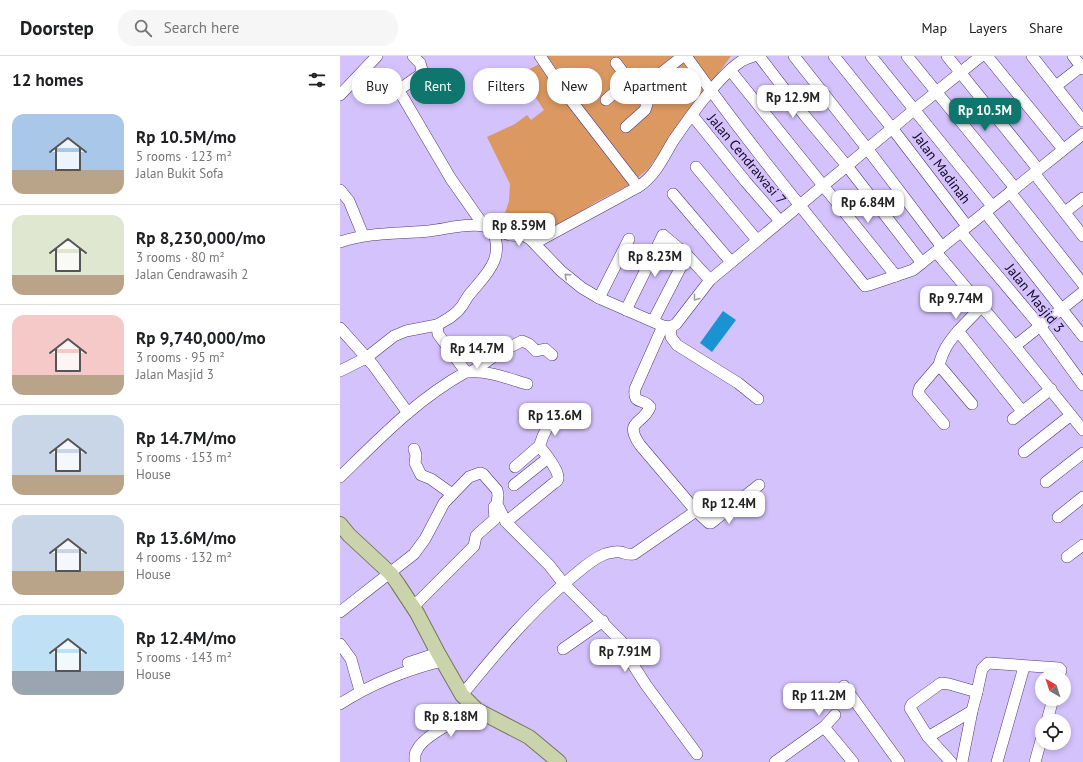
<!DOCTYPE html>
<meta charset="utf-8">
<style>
:root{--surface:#fff;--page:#f6f6f6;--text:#202124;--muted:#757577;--line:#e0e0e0;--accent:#0f766e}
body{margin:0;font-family:"PT Sans",sans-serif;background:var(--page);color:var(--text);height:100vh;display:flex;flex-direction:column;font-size:15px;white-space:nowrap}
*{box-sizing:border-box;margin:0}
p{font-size:13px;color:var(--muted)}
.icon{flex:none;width:22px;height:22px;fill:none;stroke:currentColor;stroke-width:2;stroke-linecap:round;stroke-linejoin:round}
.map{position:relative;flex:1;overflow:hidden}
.details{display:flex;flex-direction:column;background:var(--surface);width:340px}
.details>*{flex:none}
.banner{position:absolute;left:12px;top:12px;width:380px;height:36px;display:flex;gap:8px}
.needle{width:26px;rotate:321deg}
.tools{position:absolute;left:695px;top:614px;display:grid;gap:8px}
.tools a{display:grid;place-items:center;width:36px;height:36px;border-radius:50%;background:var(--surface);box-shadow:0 2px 6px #0003;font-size:20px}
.price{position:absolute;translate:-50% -34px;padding:0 9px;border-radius:8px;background:#fff;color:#222;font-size:13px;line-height:26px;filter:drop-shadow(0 1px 2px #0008)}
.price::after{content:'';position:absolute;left:50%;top:24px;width:12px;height:9px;margin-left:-6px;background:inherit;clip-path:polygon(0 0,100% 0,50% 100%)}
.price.current{background:var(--accent);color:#fff}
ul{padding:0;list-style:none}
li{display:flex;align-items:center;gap:12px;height:100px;padding:0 12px}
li+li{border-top:1px solid var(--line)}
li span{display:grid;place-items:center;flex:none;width:112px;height:80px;border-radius:12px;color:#555}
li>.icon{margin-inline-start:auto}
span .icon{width:48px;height:48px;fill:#fffc;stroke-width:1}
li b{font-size:17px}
h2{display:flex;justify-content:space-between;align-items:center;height:48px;padding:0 12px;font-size:17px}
.tag{padding:0 14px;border-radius:16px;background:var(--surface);box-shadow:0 2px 6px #0003;font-size:14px;line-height:36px}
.tag.current{background:var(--accent);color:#fff}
header{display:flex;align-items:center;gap:24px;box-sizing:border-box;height:56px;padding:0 20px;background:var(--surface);border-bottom:1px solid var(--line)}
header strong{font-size:19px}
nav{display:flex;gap:22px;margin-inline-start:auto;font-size:14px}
.search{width:280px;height:36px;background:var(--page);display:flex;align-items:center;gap:10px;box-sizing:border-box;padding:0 14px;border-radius:16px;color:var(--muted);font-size:15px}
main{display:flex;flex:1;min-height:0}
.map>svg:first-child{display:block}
</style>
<header>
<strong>Doorstep</strong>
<div class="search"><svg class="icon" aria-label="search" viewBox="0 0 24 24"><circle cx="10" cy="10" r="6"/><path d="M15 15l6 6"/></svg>Search here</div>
<nav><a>Map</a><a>Layers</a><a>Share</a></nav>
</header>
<main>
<section class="details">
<h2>12 homes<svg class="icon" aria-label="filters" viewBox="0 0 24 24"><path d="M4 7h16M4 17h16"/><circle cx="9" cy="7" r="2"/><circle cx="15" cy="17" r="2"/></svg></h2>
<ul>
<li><span style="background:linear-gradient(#a9c7e8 70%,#b9a48a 0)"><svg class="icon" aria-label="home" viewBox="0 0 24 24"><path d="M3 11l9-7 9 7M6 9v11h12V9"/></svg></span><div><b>Rp 10.5M/mo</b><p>5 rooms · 123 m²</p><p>Jalan Bukit Sofa</p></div></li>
<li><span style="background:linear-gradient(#dfe7d0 75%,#b9a48a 0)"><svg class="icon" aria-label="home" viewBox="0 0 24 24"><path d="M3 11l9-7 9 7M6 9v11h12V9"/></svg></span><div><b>Rp 8,230,000/mo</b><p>3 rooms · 80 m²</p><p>Jalan Cendrawasih 2</p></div></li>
<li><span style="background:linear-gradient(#f6c9c9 75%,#b9a48a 0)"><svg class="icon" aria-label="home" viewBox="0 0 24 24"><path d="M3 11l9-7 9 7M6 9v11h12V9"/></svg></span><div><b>Rp 9,740,000/mo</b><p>3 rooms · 95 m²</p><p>Jalan Masjid 3</p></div></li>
<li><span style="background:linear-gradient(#c9d6e8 75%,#b9a48a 0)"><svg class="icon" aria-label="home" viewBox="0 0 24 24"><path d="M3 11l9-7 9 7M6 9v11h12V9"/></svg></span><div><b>Rp 14.7M/mo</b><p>5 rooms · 153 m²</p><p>House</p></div></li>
<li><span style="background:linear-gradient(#c9d6e8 70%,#b9a48a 0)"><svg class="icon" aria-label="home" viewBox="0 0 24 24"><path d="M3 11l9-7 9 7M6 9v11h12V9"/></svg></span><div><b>Rp 13.6M/mo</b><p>4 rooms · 132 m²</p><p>House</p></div></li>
<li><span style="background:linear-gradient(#bfe0f5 70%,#9aa5b1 0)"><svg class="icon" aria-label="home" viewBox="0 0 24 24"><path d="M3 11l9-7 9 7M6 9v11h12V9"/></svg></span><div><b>Rp 12.4M/mo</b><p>5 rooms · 143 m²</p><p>House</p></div></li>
</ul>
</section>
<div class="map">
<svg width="743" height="706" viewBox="0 0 743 706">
<rect width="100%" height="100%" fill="#d4c2fc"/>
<!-- green -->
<polygon fill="#db9861" points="205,0 391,0 308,113 289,129 256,146 206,178 163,163 169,145 170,128 147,81 175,68 187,59 191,64 204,54 180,18 207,4"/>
<!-- water -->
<polygon fill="#1a93d2" points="383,255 396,264 372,296 360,287"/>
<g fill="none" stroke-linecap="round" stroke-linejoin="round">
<defs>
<g id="minor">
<polyline points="73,0 80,7 82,14 80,19 60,33 61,38 111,123 144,170 170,179 185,180 190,183 221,215 242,232 259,242 323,270 330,271 336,268 370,224 574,54 641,0"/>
<polyline points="200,0 223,34 298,131"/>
<path d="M346 0C402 79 464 155 525 230L529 229 573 214 743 78"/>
<polyline points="419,0 465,60 507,110 582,207"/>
<polyline points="454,0 529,95 602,191"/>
<polyline points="494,0 552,72 627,170"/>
<polyline points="531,0 652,150"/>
<polyline points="567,0 675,132"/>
<polyline points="607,0 698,113"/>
<polyline points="647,0 723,93"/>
<polyline points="692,0 743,65"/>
<polyline points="733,0 743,13"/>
<polyline points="276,7 307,48 305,54 286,71"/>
<polyline points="390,14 556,220"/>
<polyline points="716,30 743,9"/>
<polyline points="297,36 343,0"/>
<polyline points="0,39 37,0"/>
<polyline points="43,42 60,33"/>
<polyline points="266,44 289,24"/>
<polyline points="352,59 406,126 440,165"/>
<polyline points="356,111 417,184"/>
<polyline points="694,117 743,180"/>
<polyline points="0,134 9,145 23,179"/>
<polyline points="670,136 743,228"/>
<polyline points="333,138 391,206"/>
<polyline points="645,156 743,280"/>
<polyline points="725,156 743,142"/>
<polyline points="621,176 700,270 743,329"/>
<path d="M0 186C29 176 59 178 89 175 107 173 126 167 144 170"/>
<path d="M195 187 298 131C315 120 323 102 333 85 349 62 377 22 400 6 404 3 409 2 414 0"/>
<polyline points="596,196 675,290 743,374"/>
<polyline points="259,242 289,183"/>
<polyline points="286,254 323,179 347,199 370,224"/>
<polyline points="313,265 347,199"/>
<polyline points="330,271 331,281 337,289 398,327 418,343"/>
<polyline points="0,272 33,309 68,357"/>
<polyline points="618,275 642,250"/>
<polyline points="675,290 743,236"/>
<polyline points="599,309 580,331 578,337 604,368"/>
<polyline points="0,315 26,302 54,280 66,275 97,269"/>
<polyline points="133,315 160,296 182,285 189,288 196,295 205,293 212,299"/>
<path d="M129 316C146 314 170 323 187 328"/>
<path d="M632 348 599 309C603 294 608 287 618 275L682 355"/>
<polyline points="673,363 711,333"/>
<polyline points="199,391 203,380 211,364"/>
<polyline points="74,393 76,399 75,407 81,419 91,423 112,438"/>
<polyline points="684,396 731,359"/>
<path d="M0 421C39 383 77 343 126 316L98 278 97 269C106 264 116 259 122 250 124 247 126 243 129 239 145 219 166 203 152 173"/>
<polyline points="706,426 743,397"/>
<polyline points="174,429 208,402"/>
<polyline points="356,455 369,467 371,467 419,429"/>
<polyline points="718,461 743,441"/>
<path d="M166 466 214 427C216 426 218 425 218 422 219 415 205 397 200 391H198L175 411"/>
<polyline points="727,501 743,489"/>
<polyline points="73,551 134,490 136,480 139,477 155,463 154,451 156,449"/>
<polyline points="0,556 74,498 85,483 104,447 129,421 140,417 143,418 157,434 158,439 157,448 166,466 209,509 224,528 281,585 284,589 288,601 306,629 357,698"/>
<polyline points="0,588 11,603 20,635"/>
<polyline points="223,593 263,565"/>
<polyline points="68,607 98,597"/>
<polyline points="504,630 559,706"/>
<path d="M122 639C156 597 190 556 232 521 242 513 252 503 265 498 269 497 275 495 280 496 286 497 285 499 294 498L356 455 300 389C283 364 303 369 310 351 303 341 293 350 295 333L323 270"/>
<path d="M0 648C31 628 66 614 102 605"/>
<polyline points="707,665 713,643"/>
<polyline points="484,671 495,659"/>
<polyline points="588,681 632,655"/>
<path d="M75 706C75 701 74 698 77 694 83 680 122 661 137 654"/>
<polyline points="435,706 484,671 513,706"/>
<polyline points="611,706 588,681 570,652 572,648 601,627 609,628 637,636"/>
<polyline points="622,706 632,655 637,636 642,613 648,607 719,612 721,614 719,621"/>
<polyline points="657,706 684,611"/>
<polyline points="695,706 702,681"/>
</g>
<polyline id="major" points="0,468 9,479 51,518 58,528 77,557 98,597 122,639 137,654 189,681 219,706"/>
</defs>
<!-- minor casing -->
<use href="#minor" stroke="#503977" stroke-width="12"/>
<!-- major casing -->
<use href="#major" stroke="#737857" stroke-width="16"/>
<!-- minor -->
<use href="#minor" stroke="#fff" stroke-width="11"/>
<!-- major -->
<use href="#major" stroke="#cad3ab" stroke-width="14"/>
</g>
<!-- one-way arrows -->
<defs><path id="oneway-chevron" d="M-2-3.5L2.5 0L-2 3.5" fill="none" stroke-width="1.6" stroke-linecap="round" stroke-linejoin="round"/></defs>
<g stroke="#a09ca7">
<use href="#oneway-chevron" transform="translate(227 220) rotate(-138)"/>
<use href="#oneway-chevron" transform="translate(356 242) rotate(128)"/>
</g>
<g text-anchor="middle" stroke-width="3.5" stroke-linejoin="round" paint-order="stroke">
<!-- street labels -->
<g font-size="14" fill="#120822" stroke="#d4c2fc">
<text transform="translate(407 103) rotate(50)" y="5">Jalan Cendrawasi 7</text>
<text transform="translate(602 112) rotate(53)" y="5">Jalan Madinah</text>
<text transform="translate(695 242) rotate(51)" y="5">Jalan Masjid 3</text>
</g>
</g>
</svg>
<div class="tools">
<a><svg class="needle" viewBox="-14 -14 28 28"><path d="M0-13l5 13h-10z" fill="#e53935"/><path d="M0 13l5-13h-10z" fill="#757577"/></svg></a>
<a><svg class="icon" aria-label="locate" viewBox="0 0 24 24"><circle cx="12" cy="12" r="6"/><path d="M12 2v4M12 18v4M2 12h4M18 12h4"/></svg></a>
</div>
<b class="price" style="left:453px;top:63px">Rp 12.9M</b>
<b class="price current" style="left:645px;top:76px">Rp 10.5M</b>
<b class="price" style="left:528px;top:168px">Rp 6.84M</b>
<b class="price" style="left:179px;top:191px">Rp 8.59M</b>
<b class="price" style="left:315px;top:222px">Rp 8.23M</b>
<b class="price" style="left:616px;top:264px">Rp 9.74M</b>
<b class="price" style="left:137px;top:314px">Rp 14.7M</b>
<b class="price" style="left:215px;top:381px">Rp 13.6M</b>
<b class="price" style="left:389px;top:469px">Rp 12.4M</b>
<b class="price" style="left:285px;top:617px">Rp 7.91M</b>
<b class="price" style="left:479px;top:661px">Rp 11.2M</b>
<b class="price" style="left:111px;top:682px">Rp 8.18M</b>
<div class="banner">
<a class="tag">Buy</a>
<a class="tag current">Rent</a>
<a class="tag">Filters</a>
<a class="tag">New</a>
<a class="tag">Apartment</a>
</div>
</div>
</main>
